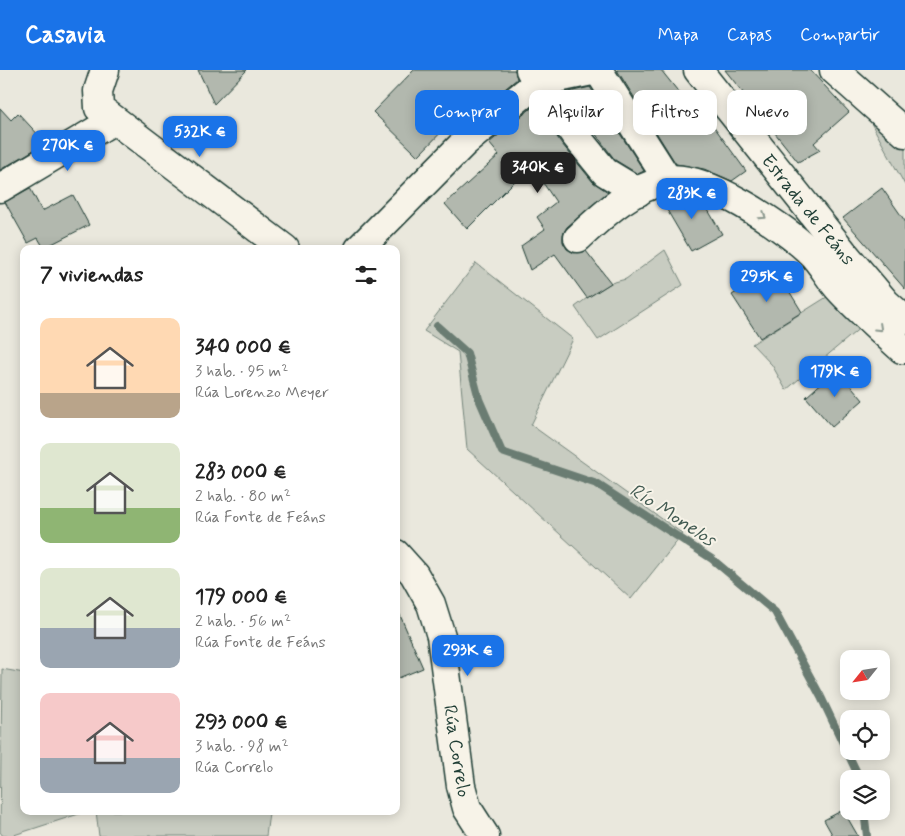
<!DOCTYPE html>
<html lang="es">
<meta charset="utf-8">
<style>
:root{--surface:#fff;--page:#f2f2f2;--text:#222;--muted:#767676;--accent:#1a73e8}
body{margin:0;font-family:Mynerve,sans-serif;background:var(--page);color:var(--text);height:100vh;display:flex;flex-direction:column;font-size:19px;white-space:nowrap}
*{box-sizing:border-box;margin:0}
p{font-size:16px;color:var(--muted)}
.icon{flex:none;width:28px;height:28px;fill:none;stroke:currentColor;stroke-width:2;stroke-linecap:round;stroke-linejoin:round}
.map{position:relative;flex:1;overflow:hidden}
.panel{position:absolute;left:20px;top:175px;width:380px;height:570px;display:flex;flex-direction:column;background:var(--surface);border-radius:10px;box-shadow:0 2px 12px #0003}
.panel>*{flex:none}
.guide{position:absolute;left:415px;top:20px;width:415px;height:45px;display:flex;gap:10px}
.needle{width:32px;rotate:240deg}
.fabs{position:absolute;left:840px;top:580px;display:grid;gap:10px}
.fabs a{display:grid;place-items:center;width:50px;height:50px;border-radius:10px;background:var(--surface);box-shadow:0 2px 12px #0003;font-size:25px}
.price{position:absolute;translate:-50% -42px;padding:0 11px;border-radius:10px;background:var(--accent);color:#fff;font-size:16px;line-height:32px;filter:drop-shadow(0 1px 2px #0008)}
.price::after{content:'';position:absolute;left:50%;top:30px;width:15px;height:11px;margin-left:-8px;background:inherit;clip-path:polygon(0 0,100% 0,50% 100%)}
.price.selected{background:#222;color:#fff}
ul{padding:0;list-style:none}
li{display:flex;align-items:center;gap:15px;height:125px;padding:0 20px}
li span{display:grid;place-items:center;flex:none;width:140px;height:100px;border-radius:10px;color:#555}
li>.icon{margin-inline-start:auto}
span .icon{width:60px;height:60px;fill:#fffc;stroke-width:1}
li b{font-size:21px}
h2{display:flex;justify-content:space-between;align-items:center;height:60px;padding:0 20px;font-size:21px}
.chip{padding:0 18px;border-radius:10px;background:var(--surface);box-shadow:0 2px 12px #0003;font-size:18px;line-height:45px}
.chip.selected{background:var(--accent);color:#fff}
header{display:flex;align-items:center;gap:30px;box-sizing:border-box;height:70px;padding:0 25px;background:var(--accent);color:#fff}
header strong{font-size:24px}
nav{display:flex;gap:28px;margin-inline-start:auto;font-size:18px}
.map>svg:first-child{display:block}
</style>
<header>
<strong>Casavia</strong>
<nav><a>Mapa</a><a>Capas</a><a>Compartir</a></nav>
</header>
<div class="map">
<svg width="905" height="766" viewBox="0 0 905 766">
<rect width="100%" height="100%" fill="#eae8dd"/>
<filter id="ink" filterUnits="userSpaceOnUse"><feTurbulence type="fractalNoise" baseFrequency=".02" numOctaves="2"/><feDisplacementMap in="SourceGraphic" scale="10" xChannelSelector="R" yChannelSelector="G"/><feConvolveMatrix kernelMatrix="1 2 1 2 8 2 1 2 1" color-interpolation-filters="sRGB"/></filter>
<g filter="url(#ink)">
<!-- green -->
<g fill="#c8ccc1" stroke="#74847a">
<polygon points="880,49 905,69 905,115 871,53"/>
<polygon points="665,180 683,215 598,270 575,237 587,228 611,213 626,209"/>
<polygon points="476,193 573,269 531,355 683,464 631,529 467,379 458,282 424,261"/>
<polygon points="830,225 861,257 786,320 772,295 752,274"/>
<polygon points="2,599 24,603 24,741 88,741 11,766 3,766 0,762"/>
<polygon points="96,741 267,741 269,743 266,766 99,766"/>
</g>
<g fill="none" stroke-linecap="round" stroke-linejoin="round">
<!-- stream -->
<g stroke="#6a7c72" stroke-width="8">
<polyline points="437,256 467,283 479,329 502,382 597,414 712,489 775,542 821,627 860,709"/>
<polyline points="864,741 867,766"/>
</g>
</g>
<!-- building -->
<g fill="#b2b8ae" stroke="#1f3d34">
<polygon points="198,0 247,0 214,34"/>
<polygon points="414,0 515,0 517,9 461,55 455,48 418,86 373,42"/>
<polygon points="617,0 661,0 705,55 710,51 746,101 732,111 704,99 676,94"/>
<polygon points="725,0 810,0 849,42 814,73 820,80 798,92"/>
<polygon points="590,17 644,101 638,104 615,90 565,23"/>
<polygon points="535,35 562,74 593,112 608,122 567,157 563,164 563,172 567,179 574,183 586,181 611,213 587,228 555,184 530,200 521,176 545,159 537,147 556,132 531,95 467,159 445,134 499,85 489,73"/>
<polygon points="0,38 11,50 18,43 44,71 34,80 0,100"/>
<polygon points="30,118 42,141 73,125 89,155 44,178 38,168 28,173 5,132"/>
<polygon points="882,118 905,151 905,219 843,148"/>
<polygon points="680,125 704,133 722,164 691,181 660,128"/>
<polygon points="775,198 802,242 760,268 732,225"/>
<polygon points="837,299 863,330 832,357 806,327"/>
<polygon points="396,536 423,598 396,609"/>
<polygon points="843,740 858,766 833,766 824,750"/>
</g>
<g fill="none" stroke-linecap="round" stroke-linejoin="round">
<defs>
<g id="minor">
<polyline points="105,0 98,21 99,38 285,179"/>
<polyline points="530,0 575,65 605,102 638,122"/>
<polyline points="598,0 668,110"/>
<polyline points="698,0 843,182 886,233 905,250"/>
<polyline points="834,0 905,63"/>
<polyline points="0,118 114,50"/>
<path d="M578 168C604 144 631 118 667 110 702 102 785 157 810 182 822 193 829 209 841 221 860 241 881 260 902 279H905"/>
<polyline points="359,179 464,73 538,12 597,0"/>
<polyline points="396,484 414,504 431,534 441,566 461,716 467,738 485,766"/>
</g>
</defs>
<!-- minor casing -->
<use href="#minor" stroke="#1f3d34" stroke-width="31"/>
<!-- minor -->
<use href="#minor" stroke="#f7f3e8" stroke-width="28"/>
</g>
<!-- one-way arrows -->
<defs><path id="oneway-chevron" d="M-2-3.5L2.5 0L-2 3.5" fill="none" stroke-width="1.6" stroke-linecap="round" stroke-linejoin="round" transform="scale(1.25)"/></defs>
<g stroke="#8b988e">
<use href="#oneway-chevron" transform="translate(763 146) rotate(34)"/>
<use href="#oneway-chevron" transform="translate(879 258) rotate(43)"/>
</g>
</g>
<g text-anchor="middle" stroke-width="4" stroke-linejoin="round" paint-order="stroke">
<!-- street labels -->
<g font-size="19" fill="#1f3d34" stroke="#f7f3e8">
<text transform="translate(809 139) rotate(51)" y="7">Estrada de Feáns</text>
<text transform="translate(458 681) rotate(81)" y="7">Rúa Correlo</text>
</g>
<!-- water labels -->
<g font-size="20" font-style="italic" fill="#445c53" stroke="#f7f3e8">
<text transform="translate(673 444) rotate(33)" y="7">Río Monelos</text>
</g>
</g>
</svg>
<div class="fabs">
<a><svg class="needle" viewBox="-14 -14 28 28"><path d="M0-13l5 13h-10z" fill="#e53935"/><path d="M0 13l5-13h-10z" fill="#767676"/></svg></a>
<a><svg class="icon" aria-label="locate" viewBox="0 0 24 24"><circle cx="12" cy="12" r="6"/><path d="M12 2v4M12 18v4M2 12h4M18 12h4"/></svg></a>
<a><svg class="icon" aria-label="layers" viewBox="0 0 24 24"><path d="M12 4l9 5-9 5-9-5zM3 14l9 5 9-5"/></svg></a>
</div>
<b class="price" style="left:200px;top:88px">532K €</b>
<b class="price" style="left:68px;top:102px">270K €</b>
<b class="price selected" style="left:538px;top:124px">340K €</b>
<b class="price" style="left:692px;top:150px">283K €</b>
<b class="price" style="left:767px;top:233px">295K €</b>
<b class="price" style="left:835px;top:328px">179K €</b>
<b class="price" style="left:468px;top:607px">293K €</b>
<div class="guide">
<a class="chip selected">Comprar</a>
<a class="chip">Alquilar</a>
<a class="chip">Filtros</a>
<a class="chip">Nuevo</a>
</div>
<section class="panel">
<h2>7 viviendas<svg class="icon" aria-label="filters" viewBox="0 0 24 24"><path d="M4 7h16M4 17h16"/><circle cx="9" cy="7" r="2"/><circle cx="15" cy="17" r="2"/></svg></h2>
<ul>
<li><span style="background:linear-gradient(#ffd9b3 75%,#b9a48a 0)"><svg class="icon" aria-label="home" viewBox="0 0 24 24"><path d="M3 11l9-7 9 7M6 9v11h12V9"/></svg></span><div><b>340 000 €</b><p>3 hab. · 95 m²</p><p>Rúa Lorenzo Meyer</p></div></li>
<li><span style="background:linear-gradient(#dfe7d0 65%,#8fb573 0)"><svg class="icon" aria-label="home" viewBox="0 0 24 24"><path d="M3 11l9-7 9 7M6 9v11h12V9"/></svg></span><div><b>283 000 €</b><p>2 hab. · 80 m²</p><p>Rúa Fonte de Feáns</p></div></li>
<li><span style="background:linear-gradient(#dfe7d0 60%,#9aa5b1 0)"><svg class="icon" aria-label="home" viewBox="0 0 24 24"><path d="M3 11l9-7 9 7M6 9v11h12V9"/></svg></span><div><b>179 000 €</b><p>2 hab. · 56 m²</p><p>Rúa Fonte de Feáns</p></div></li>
<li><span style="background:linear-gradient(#f6c9c9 65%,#9aa5b1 0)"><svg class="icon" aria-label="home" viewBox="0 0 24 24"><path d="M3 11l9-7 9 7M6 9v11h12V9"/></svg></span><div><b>293 000 €</b><p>3 hab. · 98 m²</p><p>Rúa Correlo</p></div></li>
</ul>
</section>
</div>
